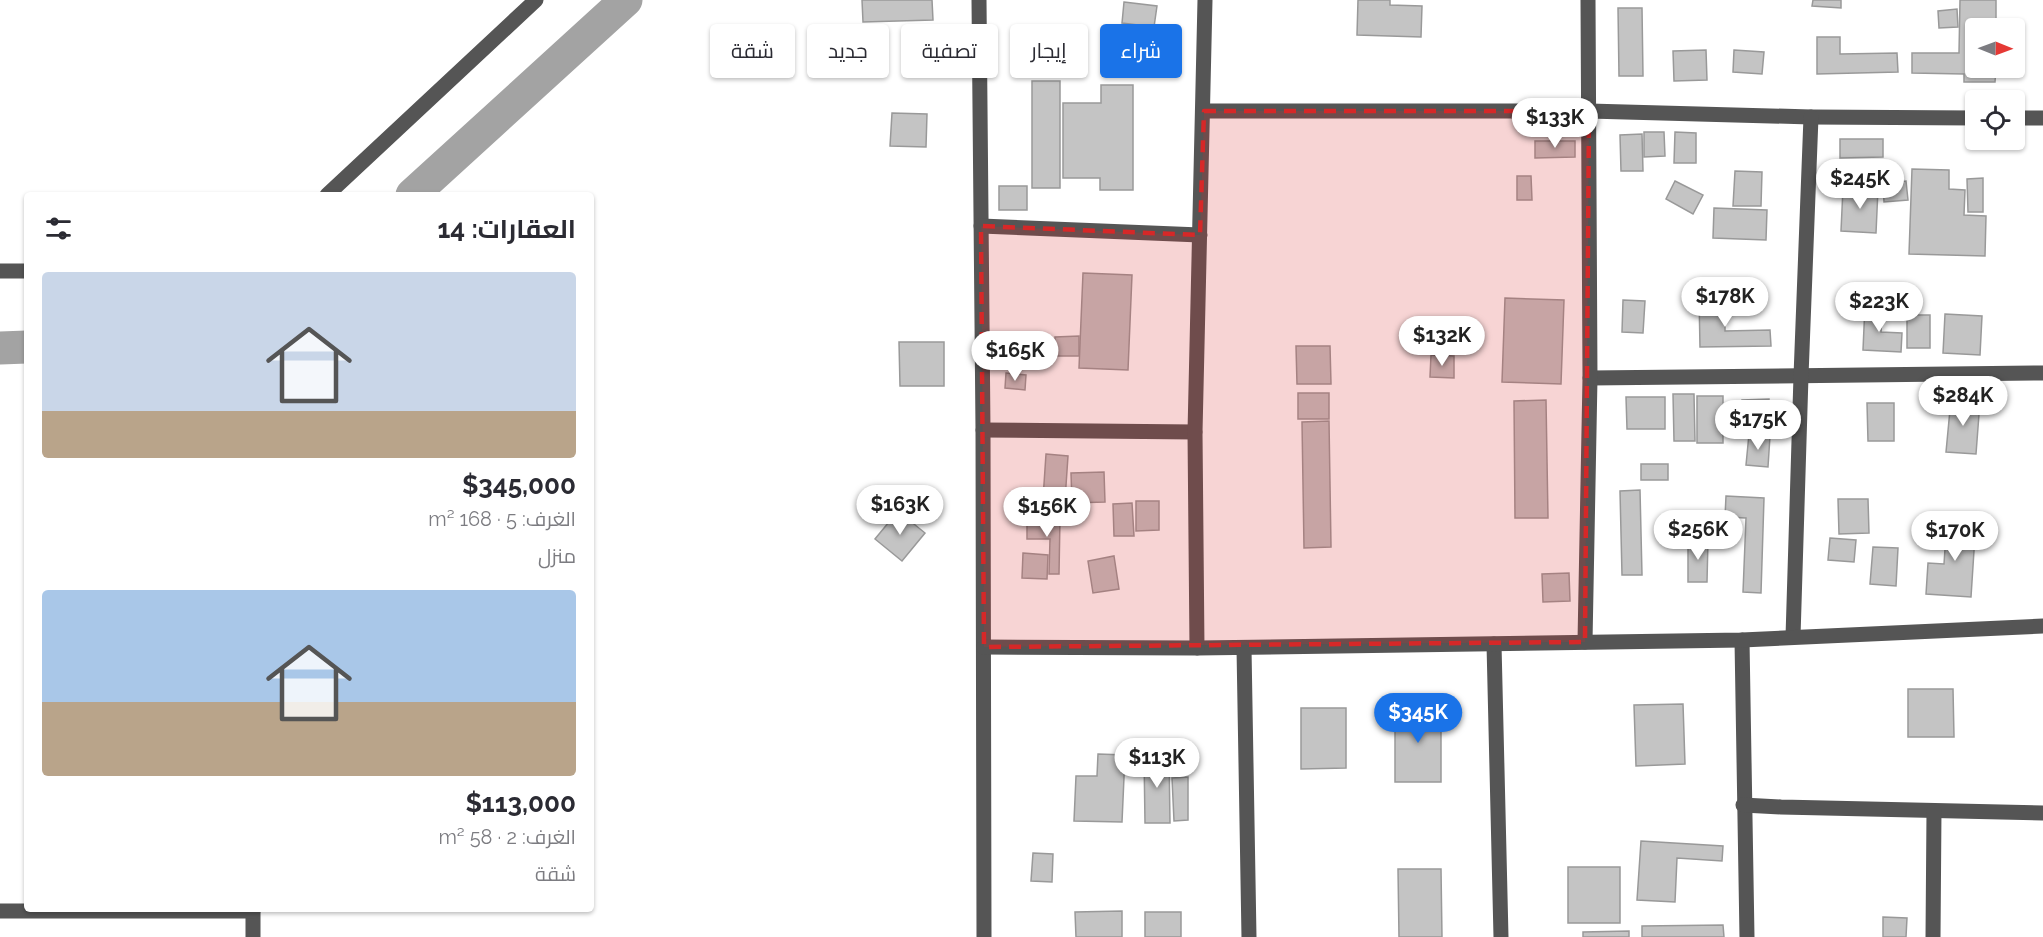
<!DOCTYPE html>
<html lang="ar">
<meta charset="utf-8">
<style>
:root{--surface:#fff;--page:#f2f2f3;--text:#2b2b33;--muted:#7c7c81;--accent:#1a73e8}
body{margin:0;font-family:Raleway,Cairo,sans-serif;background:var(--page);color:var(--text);direction:rtl;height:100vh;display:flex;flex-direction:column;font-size:22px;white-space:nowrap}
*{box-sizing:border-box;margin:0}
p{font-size:20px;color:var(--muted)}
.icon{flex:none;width:33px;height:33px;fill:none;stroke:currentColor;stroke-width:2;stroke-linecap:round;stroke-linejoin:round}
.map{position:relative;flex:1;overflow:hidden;direction:ltr}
.details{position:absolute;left:24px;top:192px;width:570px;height:720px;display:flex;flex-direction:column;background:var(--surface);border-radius:6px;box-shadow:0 2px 4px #0004;direction:rtl}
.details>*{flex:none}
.guide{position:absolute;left:612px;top:24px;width:570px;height:54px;direction:rtl;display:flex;gap:12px}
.needle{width:39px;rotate:91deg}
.fabs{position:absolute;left:1965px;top:18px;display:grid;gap:12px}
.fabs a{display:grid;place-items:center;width:60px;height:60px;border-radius:6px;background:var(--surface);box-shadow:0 2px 4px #0004;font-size:30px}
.price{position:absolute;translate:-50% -51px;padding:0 14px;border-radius:21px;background:#fff;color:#222;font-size:20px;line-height:39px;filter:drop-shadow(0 2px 3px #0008)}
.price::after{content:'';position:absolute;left:50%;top:36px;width:18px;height:14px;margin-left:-9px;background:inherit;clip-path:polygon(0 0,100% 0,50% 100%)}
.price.current{background:var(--accent);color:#fff}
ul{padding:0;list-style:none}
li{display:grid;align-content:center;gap:12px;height:318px;padding:0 18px}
li span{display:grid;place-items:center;height:186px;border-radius:6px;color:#555}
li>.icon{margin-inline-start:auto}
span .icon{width:108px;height:108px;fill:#fffc;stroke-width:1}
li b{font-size:26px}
h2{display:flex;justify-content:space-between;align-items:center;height:72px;padding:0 18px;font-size:26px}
.tag{padding:0 21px;border-radius:6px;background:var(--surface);box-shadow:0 2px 4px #0004;font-size:21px;line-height:54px}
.tag.current{background:var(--accent);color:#fff}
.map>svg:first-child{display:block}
</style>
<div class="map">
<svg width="2043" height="937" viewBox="0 0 2043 937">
<rect width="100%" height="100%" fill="#fff"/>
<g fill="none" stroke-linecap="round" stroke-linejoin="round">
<!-- canal -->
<g stroke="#a3a3a3" stroke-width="33">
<polyline points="412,195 626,0"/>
<polyline points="0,348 27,347"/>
</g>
</g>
<!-- building -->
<g fill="#c4c4c4" stroke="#999" stroke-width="1.5">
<polygon points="862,0 932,0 933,20 863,22"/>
<polygon points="1358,0 1390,0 1390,5 1422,6 1421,37 1357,35"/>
<polygon points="1813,0 1841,0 1841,8 1812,6"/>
<polygon points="1960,0 1996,0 1996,28 1976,28 1976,68 1996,68 1995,82 1964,82 1964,74 1912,73 1912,53 1959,53"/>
<polygon points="1124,2 1157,6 1154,27 1122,23"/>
<polygon points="1618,8 1642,8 1643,76 1619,76"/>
<polygon points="1957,9 1958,27 1939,28 1938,11"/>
<polygon points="1817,37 1840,37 1840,54 1897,53 1898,72 1817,74"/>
<polygon points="1706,50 1707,80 1674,81 1673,51"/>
<polygon points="1734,50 1764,52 1762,74 1733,72"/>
<rect x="1032" y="81" width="28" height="107"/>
<polygon points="1101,85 1133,85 1133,190 1100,190 1100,178 1063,178 1063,103 1101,103"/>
<polygon points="892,113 927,114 926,147 890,146"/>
<polygon points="1644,132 1664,132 1665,156 1644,157"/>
<polygon points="1675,132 1696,133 1696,163 1674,163"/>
<polygon points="1642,134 1643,171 1621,171 1620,135"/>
<polygon points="1840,139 1883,139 1883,157 1840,158"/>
<polygon points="1535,141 1575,141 1575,157 1535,158"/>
<polygon points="1912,169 1949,170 1949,189 1965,190 1964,215 1986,216 1985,256 1909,254"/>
<polygon points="1735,171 1762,172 1761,206 1733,206"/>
<polygon points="1517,176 1531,176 1532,200 1517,200"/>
<polygon points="1983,178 1983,212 1968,212 1967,179"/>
<polygon points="1675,181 1703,195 1693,214 1666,199"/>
<polygon points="1906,181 1908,200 1884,202 1883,184"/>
<rect x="999" y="186" width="28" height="24"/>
<polygon points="1843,188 1878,189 1876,233 1841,231"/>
<polygon points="1714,208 1767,210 1766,240 1713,238"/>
<polygon points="1083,273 1132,275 1128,370 1079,368"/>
<polygon points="1699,297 1725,297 1725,331 1770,330 1771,346 1700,347"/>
<polygon points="1505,298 1564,300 1561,384 1502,382"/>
<polygon points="1623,300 1645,301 1643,333 1622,332"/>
<polygon points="1865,305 1883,306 1881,332 1902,333 1901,352 1863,350"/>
<polygon points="1945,314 1982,316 1980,355 1943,353"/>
<rect x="1907" y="315" width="23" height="33"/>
<polygon points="1079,336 1079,356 1055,356 1055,337"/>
<polygon points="899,342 944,342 944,386 900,386"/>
<polygon points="1296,346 1330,346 1331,384 1297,384"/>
<polygon points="1431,355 1454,356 1454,378 1430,377"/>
<polygon points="1006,373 1026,375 1025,390 1005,388"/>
<rect x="1298" y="393" width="31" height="26"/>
<polygon points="1673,394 1694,394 1695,441 1674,441"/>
<rect x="1697" y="396" width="26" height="47"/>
<polygon points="1626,397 1665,397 1665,429 1627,429"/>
<polygon points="1769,399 1769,421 1742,421 1742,400"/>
<polygon points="1951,399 1980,401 1976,454 1946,452"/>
<polygon points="1546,400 1548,518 1515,518 1514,401"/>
<polygon points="1867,403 1894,403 1894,441 1868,441"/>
<polygon points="1329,421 1331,547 1304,548 1302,422"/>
<polygon points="1749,434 1770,436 1768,467 1746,465"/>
<polygon points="1046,454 1068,456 1064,515 1042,514"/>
<rect x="1641" y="464" width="27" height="16"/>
<polygon points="1104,472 1105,502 1072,503 1071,473"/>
<polygon points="1640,490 1642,575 1622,575 1620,491"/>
<polygon points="1726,496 1764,498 1761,593 1743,592 1746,518 1725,517"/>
<polygon points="1838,499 1868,499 1869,533 1839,534"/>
<polygon points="1136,501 1159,501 1159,530 1136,531"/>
<polygon points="1132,503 1134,536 1114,536 1113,504"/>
<polygon points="898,511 925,533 902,561 875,539"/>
<polygon points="1672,515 1705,516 1704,537 1672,536"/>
<polygon points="1027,517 1060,518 1059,574 1049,574 1050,539 1027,539"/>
<polygon points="1947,519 1976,520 1971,597 1926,594 1928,563 1944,564"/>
<polygon points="1830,538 1856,540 1854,562 1828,560"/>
<polygon points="1688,540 1708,540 1707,582 1688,582"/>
<polygon points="1873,547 1898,548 1896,586 1870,584"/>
<polygon points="1023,553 1048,555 1047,579 1022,578"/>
<polygon points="1114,556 1119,589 1093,593 1088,561"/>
<polygon points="1569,573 1570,601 1543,602 1542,574"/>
<polygon points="1908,689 1953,689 1954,737 1908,737"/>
<polygon points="1683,704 1685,764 1636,766 1634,705"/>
<rect x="1395" y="707" width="46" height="75"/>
<polygon points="1301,708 1346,708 1346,768 1301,769"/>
<polygon points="1098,754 1125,755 1122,822 1074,821 1076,776 1097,776"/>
<polygon points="1169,755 1170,823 1145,823 1144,756"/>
<polygon points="1188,777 1188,820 1174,821 1172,778"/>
<polygon points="1641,841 1723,846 1722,861 1677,858 1675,902 1637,900"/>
<polygon points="1033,853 1053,854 1052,882 1031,881"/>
<rect x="1568" y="867" width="52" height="56"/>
<polygon points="1398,869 1441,869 1442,937 1399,937"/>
<polygon points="1122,911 1122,937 1076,937 1075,912"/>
<rect x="1145" y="912" width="36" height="25"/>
<polygon points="1883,917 1907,918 1906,937 1883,937"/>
<polygon points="1723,925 1724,937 1642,937 1642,926"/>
<polygon points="1629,931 1629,937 1583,937 1583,932"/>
</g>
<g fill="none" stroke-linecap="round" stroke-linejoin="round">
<!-- minor -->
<g stroke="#555" stroke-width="15">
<polyline points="979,0 983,430 984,937"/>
<polyline points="1204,111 1589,111 1811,117 1976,118"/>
<polyline points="2014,118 2043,118"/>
<polyline points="327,195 536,0"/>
<polyline points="981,226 1200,235"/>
<polyline points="0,271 27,271"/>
<polyline points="1590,378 2043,373"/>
<polyline points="983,430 1195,432"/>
<polyline points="1793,637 1801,376 1811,117"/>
<polyline points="1742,640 1747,937"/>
<polyline points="1585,642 1590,378 1588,0"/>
<polyline points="1494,644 1501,937"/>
<polyline points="984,647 1197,648 1742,640 2043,626"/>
<polyline points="1197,648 1195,432 1205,0"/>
<polyline points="1244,648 1249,937"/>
<polyline points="1743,805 1781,807 2043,813"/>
<polyline points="253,909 253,937"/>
<polyline points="0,911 253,911"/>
<polyline points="1933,937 1934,811"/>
</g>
</g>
<!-- marked area -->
<path fill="#d62828" fill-opacity="0.2" stroke="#d62828" stroke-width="4.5" stroke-dasharray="12 8" stroke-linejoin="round" d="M1204 111H1589L1585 642 984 647 981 226 1200 235Z"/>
</svg>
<div class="fabs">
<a><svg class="needle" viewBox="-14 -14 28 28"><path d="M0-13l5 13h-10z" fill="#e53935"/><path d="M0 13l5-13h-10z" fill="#7c7c81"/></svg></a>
<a><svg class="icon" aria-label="locate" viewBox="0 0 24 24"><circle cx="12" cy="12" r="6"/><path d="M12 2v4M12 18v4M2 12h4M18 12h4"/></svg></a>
</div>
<b class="price" style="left:1555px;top:149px">$133K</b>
<b class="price" style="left:1860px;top:210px">$245K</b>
<b class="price" style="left:1725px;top:328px">$178K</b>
<b class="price" style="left:1879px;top:333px">$223K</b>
<b class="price" style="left:1442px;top:367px">$132K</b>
<b class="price" style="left:1015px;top:382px">$165K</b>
<b class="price" style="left:1963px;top:427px">$284K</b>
<b class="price" style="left:1758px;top:451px">$175K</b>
<b class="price" style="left:900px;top:536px">$163K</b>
<b class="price" style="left:1047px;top:538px">$156K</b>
<b class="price" style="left:1698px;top:561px">$256K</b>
<b class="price" style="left:1955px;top:562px">$170K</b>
<b class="price current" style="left:1418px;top:744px">$345K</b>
<b class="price" style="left:1157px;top:789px">$113K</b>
<div class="guide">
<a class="tag current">شراء</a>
<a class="tag">إيجار</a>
<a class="tag">تصفية</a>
<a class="tag">جديد</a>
<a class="tag">شقة</a>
</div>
<section class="details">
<h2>العقارات: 14<svg class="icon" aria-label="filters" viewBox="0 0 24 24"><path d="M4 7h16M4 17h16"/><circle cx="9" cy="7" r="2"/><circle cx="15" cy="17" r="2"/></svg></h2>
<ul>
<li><span style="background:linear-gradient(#c9d6e8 75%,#b9a48a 0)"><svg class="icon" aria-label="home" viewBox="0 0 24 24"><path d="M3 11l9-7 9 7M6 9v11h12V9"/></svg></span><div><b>$345,000</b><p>الغرف: 5 · 168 m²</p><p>منزل</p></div></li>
<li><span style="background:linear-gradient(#a9c7e8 60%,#b9a48a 0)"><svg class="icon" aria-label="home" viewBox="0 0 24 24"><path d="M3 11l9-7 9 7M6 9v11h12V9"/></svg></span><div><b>$113,000</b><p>الغرف: 2 · 58 m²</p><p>شقة</p></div></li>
</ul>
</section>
</div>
